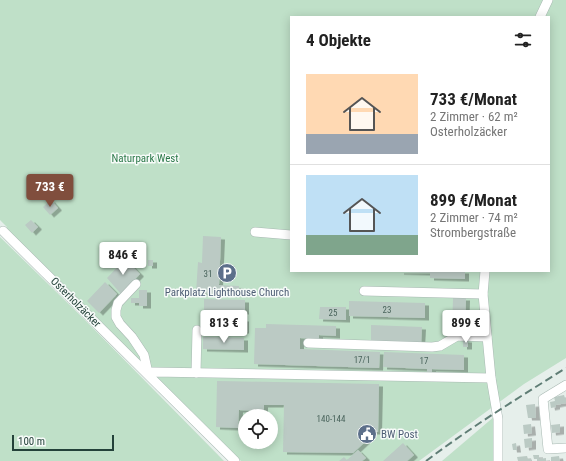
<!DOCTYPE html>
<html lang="de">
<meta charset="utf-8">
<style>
:root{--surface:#fff;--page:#f6f6f6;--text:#222;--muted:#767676;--line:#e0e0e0;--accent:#804e3d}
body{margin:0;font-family:"Roboto Condensed",sans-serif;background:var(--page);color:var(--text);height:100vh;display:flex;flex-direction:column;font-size:15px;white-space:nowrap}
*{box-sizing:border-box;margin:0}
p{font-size:13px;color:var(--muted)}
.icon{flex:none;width:22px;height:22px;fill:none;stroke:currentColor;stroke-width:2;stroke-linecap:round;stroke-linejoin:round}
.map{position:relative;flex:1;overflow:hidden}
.side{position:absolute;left:290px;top:16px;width:260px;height:256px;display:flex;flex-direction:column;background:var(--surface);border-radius:0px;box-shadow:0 2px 10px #0003}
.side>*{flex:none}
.buttons{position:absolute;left:238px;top:409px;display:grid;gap:8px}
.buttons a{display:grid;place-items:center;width:40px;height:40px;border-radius:50%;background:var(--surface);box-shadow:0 2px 10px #0003;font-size:20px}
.scale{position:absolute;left:12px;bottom:10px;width:102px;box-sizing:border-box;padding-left:4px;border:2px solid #24423a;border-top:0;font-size:11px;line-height:14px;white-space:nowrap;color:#24423a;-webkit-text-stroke:3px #f7fbf9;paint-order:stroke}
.price{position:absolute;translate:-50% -34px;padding:0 9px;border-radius:4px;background:#fff;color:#222;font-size:13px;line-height:26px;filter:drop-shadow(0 1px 2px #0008)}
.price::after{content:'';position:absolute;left:50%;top:24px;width:12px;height:9px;margin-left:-6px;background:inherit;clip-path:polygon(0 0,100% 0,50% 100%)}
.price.current{background:var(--accent);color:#fff}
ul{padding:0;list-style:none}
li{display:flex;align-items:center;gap:12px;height:100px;padding:0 16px}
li+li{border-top:1px solid var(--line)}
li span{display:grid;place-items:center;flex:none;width:112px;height:80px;border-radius:0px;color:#555}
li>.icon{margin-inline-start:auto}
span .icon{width:48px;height:48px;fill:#fffc;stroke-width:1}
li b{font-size:17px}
h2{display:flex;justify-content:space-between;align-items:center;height:48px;padding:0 16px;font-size:17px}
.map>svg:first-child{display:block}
</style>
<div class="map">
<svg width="566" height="461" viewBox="0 0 566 461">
<defs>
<filter id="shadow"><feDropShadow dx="4" dy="2.5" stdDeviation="0" flood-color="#0004"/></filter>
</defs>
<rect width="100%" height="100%" fill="#e6efeb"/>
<!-- green -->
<g fill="#bfe0c8" fill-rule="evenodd">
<path d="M0 0H566V358L524 384 419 461H241L77 299 26 247 23 250 3 231 7 227 0 220ZM291 17H549V271H291ZM245 416H271V442H245Z"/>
<polygon points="0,237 85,320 224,461 0,461"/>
<polygon points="495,416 493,461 442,461"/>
</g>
<!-- building -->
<g fill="#bbcac4" filter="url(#shadow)">
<polygon points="51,200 58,208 50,215 43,207"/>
<polygon points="31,220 38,227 32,233 25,225"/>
<polygon points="203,236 221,237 219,285 239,286 239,294 196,293 198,262 202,263"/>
<polygon points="125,259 140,274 121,294 107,278"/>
<rect x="148" y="260" width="5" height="6"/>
<polygon points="400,271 465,271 465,279 430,278 430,273 400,272"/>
<polygon points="105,282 117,294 99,313 87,301"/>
<polygon points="139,290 147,290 147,306 139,306 139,303 131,303 131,298 139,298"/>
<polygon points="453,298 466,298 465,333 452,333"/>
<polygon points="204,299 245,300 245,312 204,311"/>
<polygon points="349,301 425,303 425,318 349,316"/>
<polygon points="320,307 346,307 346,320 319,319"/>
<polygon points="204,318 245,319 245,331 204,330"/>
<polygon points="266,324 336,326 336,336 319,335 319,339 300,338 300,349 380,352 379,368 254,364 255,328 266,328"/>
<polygon points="371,325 422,327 421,345 371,343"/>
<polygon points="203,337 244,338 244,350 203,349"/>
<rect x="463" y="340" width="5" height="7"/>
<polygon points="384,352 464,355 464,370 432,369 432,374 427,374 427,369 383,367"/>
<polygon points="217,381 379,384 378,432 366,432 366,441 353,453 283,452 284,405 264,405 264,411 239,410 238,428 216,427"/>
<polygon points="564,395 565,398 566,397 566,403 556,405 556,407 551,408 550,402 555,401 554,397"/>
<polygon points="535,404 536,418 528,418 526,405"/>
<polygon points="531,424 532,433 524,434 523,425"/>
<polygon points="560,424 560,432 552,433 551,425"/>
<polygon points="532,438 532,447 525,448 524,439"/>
<polygon points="403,443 414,455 407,461 383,461"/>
<polygon points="516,443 517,450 513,450 512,444"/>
<polygon points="358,450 366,458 362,461 339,461 344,457 347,460"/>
<polygon points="533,455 539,455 539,459 546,458 546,461 537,461 537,459 534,459"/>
<polygon points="527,456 528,459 531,459 531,461 518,461 517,457"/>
<polygon points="559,456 560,461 551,461 551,457"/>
</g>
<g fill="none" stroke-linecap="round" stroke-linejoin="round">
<defs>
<g id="minor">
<polyline points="540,17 548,0"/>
<polyline points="3,231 235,461"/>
<polyline points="255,232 291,235"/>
<polyline points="485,271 483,294 491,378 498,419 498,461"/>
<polyline points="136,284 118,303 116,310 116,317 120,324 132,337 144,355 148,373"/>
<polyline points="364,291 483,294"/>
<polyline points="308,343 432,347 440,346 457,336 487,337"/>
<polyline points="148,373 153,372 491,378"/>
<polyline points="196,373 197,330"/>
<polyline points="566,385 543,399 548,449 566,448"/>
</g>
</defs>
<!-- minor casing -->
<use href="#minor" stroke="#a8b8b2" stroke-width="10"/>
<!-- minor -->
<use href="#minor" stroke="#fff" stroke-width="9"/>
<!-- rail -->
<path stroke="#5f7d75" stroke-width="2" stroke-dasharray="8 4" stroke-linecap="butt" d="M426 461C471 427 518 398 566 368"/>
</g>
<!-- icons -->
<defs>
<symbol id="parking-disc" viewBox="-11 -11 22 22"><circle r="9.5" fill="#5c6f8a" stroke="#f7fbf9"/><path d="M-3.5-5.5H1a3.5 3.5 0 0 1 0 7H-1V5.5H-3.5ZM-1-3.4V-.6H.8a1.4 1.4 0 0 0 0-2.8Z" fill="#fff"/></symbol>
<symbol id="civic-disc" viewBox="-11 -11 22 22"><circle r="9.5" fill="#5c6f8a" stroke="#f7fbf9"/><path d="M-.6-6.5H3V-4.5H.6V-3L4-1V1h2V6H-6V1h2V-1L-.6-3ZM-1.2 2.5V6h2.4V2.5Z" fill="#fff"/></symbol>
</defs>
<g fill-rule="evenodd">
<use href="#parking-disc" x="216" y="262" width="22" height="22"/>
<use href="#civic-disc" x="356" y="423" width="22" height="22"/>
</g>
<g text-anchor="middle" stroke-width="3" stroke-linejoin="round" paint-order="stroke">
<!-- number labels -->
<g font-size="9" fill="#4a645c">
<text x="208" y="277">31</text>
<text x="387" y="313">23</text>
<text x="333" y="316">25</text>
<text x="362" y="363">17/1</text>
<text x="424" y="364">17</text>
<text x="331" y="422">140-144</text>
</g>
<!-- park labels -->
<g font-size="11" fill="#2d7a4b" stroke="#f7fbf9">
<text x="145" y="162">Naturpark West</text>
</g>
<!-- service labels -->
<g font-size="11" fill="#4e5e75" stroke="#f7fbf9">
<text x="227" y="296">Parkplatz Lighthouse Church</text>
<text x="381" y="438" text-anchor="start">BW Post</text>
</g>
<!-- street labels -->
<g font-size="11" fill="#24423a" stroke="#f7fbf9">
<text transform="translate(76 302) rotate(45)" y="4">Osterholzäcker</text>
</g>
</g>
</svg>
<div class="buttons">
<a><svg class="icon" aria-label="locate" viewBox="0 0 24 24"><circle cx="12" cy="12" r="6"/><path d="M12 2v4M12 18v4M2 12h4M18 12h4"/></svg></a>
</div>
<div class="scale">100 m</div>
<b class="price current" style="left:50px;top:208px">733 €</b>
<b class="price" style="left:123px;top:276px">846 €</b>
<b class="price" style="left:224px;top:344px">813 €</b>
<b class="price" style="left:466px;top:344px">899 €</b>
<section class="side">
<h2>4 Objekte<svg class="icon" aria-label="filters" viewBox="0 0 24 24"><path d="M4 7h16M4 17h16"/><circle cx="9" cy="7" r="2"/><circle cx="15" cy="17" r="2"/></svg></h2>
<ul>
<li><span style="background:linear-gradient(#ffd9b3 75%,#9aa5b1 0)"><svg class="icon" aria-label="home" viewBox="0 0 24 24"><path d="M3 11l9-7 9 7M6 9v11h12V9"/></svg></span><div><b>733 €/Monat</b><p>2 Zimmer · 62 m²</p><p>Osterholzäcker</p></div></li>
<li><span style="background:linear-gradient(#bfe0f5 75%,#7fa58c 0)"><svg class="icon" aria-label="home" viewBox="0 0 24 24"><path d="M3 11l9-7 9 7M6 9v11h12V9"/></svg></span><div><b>899 €/Monat</b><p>2 Zimmer · 74 m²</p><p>Strombergstraße</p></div></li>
</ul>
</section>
</div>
